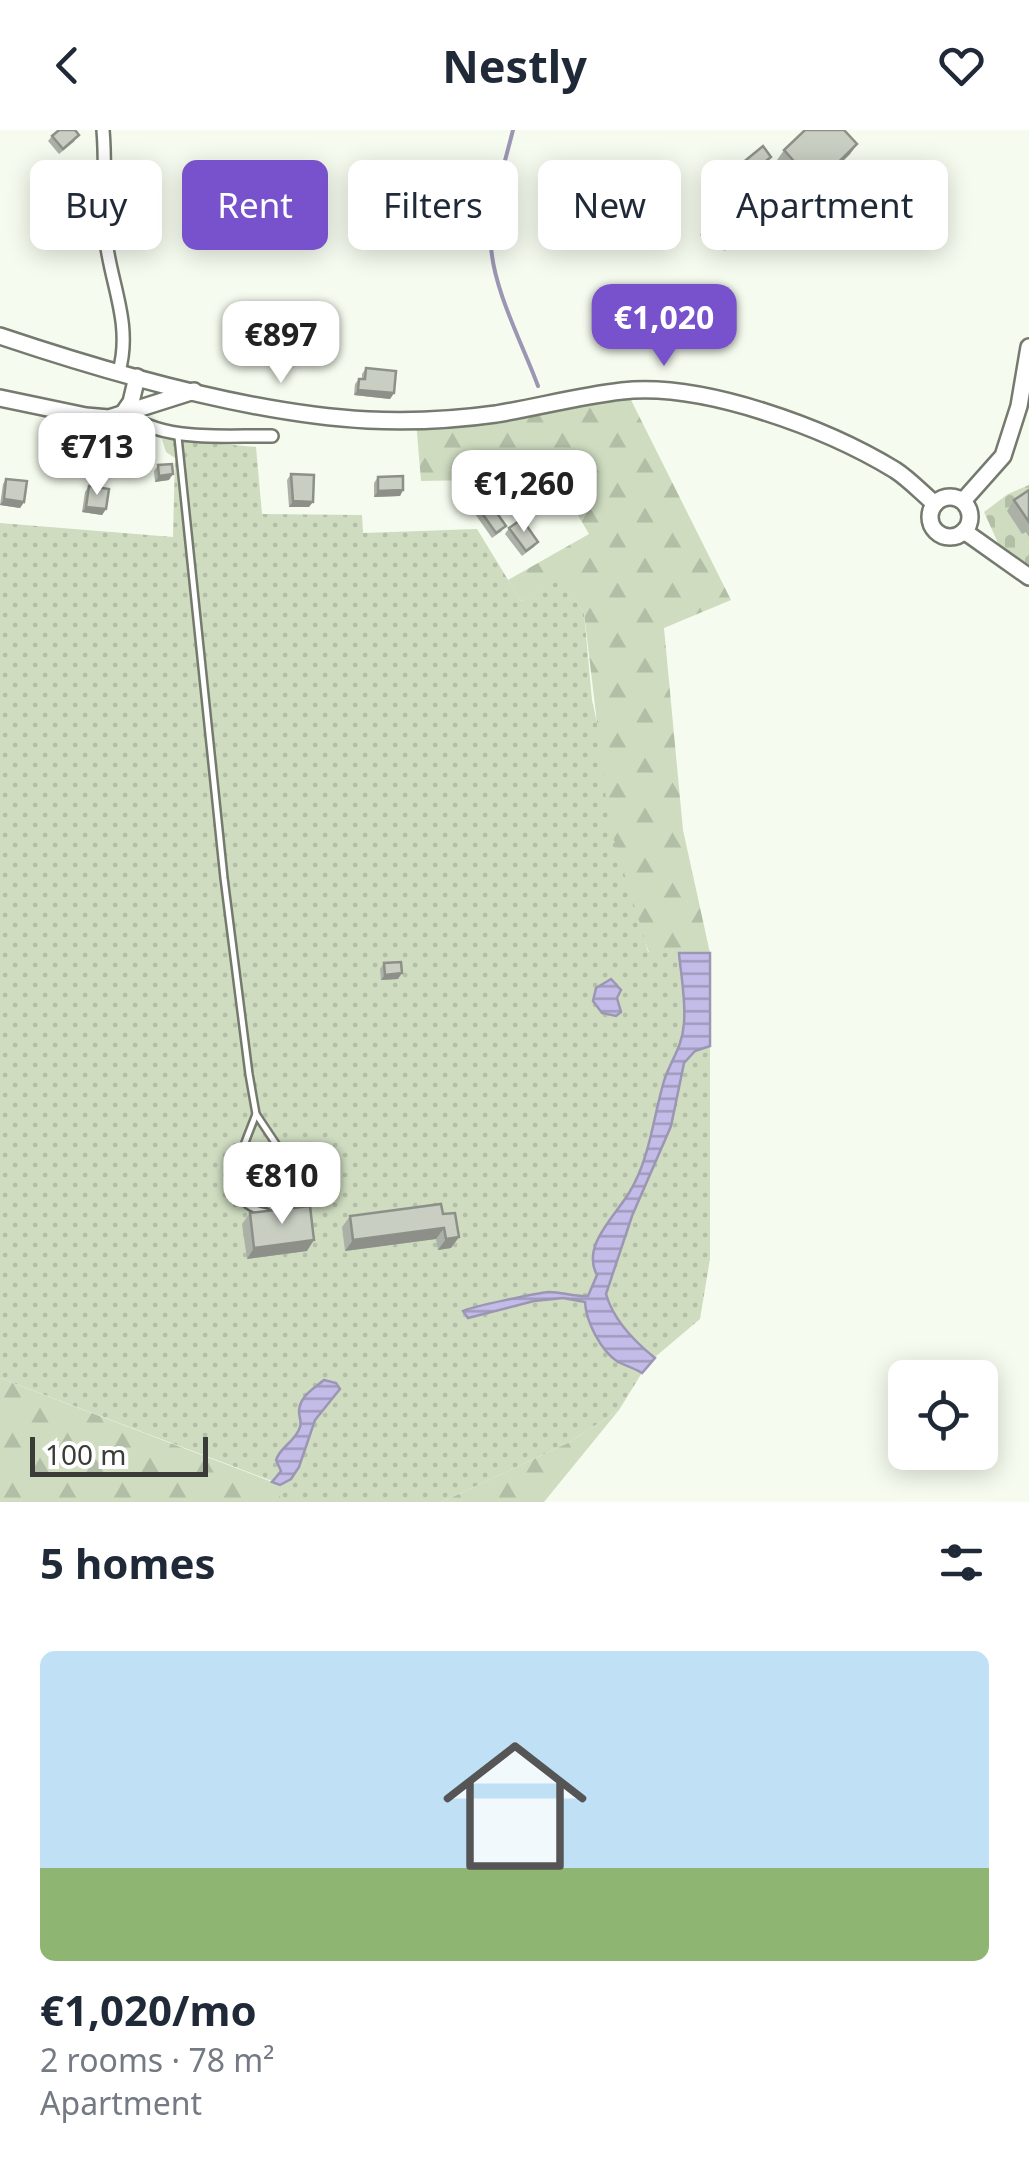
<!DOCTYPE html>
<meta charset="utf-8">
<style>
:root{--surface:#fff;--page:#f6f6f7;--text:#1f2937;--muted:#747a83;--line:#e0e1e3;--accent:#7752cc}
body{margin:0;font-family:"Noto Sans",sans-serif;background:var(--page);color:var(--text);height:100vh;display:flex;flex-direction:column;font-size:38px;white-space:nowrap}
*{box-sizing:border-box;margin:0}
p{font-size:32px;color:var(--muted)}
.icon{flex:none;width:55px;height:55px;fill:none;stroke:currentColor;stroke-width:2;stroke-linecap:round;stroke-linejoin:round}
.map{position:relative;height:1372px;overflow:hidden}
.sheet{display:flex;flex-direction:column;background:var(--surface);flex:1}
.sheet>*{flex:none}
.banner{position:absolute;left:30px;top:30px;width:970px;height:90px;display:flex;gap:20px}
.buttons{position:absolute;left:888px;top:1230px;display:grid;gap:20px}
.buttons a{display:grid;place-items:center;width:110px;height:110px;border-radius:15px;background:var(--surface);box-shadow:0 5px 25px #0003;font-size:50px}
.scale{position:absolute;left:30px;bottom:25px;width:178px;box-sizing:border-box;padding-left:10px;border:5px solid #3a3c37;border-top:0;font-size:28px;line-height:35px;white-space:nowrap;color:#3a3c37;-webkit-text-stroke:8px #fff;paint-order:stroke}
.price{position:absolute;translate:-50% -85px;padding:0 22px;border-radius:20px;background:#fff;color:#222;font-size:32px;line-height:65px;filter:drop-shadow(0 2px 5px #0008)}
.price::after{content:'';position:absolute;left:50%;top:60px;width:30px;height:22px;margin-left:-15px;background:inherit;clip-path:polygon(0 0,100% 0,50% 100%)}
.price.active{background:var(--accent);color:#fff}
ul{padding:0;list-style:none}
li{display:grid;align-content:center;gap:20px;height:530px;padding:0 40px}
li+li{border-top:2px solid var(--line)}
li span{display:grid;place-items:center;height:310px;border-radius:15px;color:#555}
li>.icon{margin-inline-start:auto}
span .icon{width:180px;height:180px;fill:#fffc;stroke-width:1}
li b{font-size:42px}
h2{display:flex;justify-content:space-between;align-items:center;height:120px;padding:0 40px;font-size:42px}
.chip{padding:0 35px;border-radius:15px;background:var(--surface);box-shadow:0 5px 25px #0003;font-size:35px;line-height:90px}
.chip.active{background:var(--accent);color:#fff}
header{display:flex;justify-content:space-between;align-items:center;height:130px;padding:0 40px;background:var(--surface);font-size:45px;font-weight:700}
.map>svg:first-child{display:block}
</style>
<header><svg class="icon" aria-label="back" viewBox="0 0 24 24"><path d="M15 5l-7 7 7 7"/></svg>Nestly<svg class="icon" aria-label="heart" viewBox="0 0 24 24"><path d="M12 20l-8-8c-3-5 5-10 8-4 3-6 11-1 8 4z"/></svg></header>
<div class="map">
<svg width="1029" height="1372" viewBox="0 0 1029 1372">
<defs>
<pattern id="grass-dots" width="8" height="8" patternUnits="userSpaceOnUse" patternTransform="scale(2.5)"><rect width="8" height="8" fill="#cfdcc0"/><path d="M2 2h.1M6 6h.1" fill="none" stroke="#b2bea6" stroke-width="1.8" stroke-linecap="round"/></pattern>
<pattern id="forest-firs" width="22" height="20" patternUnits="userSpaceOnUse" patternTransform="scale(2.5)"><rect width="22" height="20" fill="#cfdcc0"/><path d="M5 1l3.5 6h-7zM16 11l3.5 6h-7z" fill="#b2bea6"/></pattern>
<pattern id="cemetery-stones" width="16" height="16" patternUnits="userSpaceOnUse" patternTransform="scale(2.5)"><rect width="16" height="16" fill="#cfdcc0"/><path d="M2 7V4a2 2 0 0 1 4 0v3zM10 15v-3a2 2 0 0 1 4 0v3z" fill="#b2bea6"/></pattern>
<pattern id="water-rules" width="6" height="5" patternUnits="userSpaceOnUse" patternTransform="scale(2.5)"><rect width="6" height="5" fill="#c4bce8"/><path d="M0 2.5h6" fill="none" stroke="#a09abd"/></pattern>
</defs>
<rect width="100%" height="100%" fill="#f5fbee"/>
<!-- grass -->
<polygon fill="url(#grass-dots)" points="162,309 256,317 262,384 362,385 363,403 477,399 521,471 561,448 584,483 592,570 648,822 710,823 710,1129 700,1189 648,1233 619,1280 568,1313 442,1372 280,1372 280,1354 0,1248 0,393 173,407 175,328 166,322"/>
<!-- forest -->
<g fill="url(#forest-firs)">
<polygon points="626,260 731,470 664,498 683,700 710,823 649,823 609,694 584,483 561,449 521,471 508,450 589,404 553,343 474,350 421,351 416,291"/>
<polygon points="0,1248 280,1355 280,1372 0,1372"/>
<polygon points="619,1280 544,1372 442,1372 568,1313"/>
</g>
<!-- cemetery -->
<polygon fill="url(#cemetery-stones)" points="1029,355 1029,437 998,413 984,382 1008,364"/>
<!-- water -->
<g fill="url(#water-rules)" stroke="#9b96b3" stroke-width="2.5">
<path d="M679 823H710V916L695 921 684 933 671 996 632 1086 606 1164C613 1189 635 1212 655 1228L642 1243C634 1238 626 1236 618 1232 601 1221 586 1192 585 1172L563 1168 534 1171 468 1188 463 1181C470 1177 537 1163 549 1162 562 1162 575 1167 588 1166L597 1145C581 1116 615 1086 629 1063 650 1029 653 988 664 951 671 929 682 919 684 893 686 870 681 846 679 823Z"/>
<polygon points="611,849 621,860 617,868 621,882 616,886 602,883 593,871 596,858"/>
<path d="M324 1250 336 1253 340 1259 315 1290 299 1337 291 1349 280 1355 272 1352 281 1341 276 1330C280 1317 296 1311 300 1297 302 1292 299 1287 299 1281 300 1266 313 1259 324 1250Z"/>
</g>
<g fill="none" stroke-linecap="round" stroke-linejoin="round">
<!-- stream -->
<path stroke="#9b96b3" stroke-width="4" d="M513 0C505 32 489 84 491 115 493 159 523 215 538 256"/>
<defs>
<g id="lane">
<polyline points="178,307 224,748 249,944 256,984 298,1047 302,1061 300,1072 286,1079"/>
<path d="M256 984C244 1017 214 1073 266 1082"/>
</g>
<g id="street">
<path d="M103 0C106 34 103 68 105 102 108 148 133 192 119 241"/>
<path d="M124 282C163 313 224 305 272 306"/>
</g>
<g id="secondary">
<path d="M0 206C110 243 252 284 368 290 411 292 453 290 496 284 538 277 579 266 622 261 703 252 826 298 895 340 909 349 922 363 935 374"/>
<polyline points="0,268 86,286 109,288 194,261"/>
<polyline points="124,282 131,272 137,247"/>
<circle cx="950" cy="387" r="20"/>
<polyline points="963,371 1003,326 1019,276 1029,217"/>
<polyline points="964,401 1029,447"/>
</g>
</defs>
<!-- lane casing -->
<use href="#lane" stroke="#757a6f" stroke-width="10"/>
<!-- street casing -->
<use href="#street" stroke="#757a6f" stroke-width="16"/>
<!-- secondary casing -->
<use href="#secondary" stroke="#757a6f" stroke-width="20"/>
<!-- lane -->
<use href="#lane" stroke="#fff" stroke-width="5"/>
<!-- street -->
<use href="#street" stroke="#fff" stroke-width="11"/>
<!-- secondary -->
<use href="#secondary" stroke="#fff" stroke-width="15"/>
</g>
<!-- wall -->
<g fill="#acb1a7">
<polygon points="52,6 75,11 59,24 48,11"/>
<polygon points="857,14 850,24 761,112 751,104 762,89 738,60 731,66 722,54 729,44 771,27 759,41 781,68 792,59 787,54 792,47 777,30 784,20"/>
<polygon points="827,76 882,82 845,116 820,87"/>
<polygon points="712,88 736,104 725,121 700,105"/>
<polygon points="277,207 297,233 271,229 273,213"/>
<polygon points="366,238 394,263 390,269 354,265 355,254 359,249 362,249 362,244"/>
<polygon points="158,335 169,350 155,352 154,341"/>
<polygon points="291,344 309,377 289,377 287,350"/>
<polygon points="378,347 403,360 400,366 374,367 374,353"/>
<polygon points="6,349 24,372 20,378 0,375 3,354"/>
<polygon points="89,356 106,379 102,385 82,382 85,362"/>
<polygon points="1029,360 1029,407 1026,402 1022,404 1007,381 1014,370"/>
<polygon points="477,376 502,401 492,408 473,381"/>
<polygon points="509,398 538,412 534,417 522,426 505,404"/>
<polygon points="384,833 398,849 381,850 380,839"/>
<polygon points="250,1083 307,1121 247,1129 242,1094"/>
<polygon points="443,1084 459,1107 451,1118 438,1120 436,1109 345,1121 342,1097 350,1086"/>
</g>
<!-- shaded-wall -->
<g fill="#8c9088">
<polygon points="857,14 850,24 761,112 768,102"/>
<polygon points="890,71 882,82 845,116 853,105"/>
<polygon points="274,223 301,227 297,233 271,229"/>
<polygon points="358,260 394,263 390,269 354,265"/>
<polygon points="173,344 169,350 155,352 159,346"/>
<polygon points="403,360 400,366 374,367 378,361"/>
<polygon points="4,369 24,372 20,378 0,375"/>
<polygon points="293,371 313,372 309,377 289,377"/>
<polygon points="86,377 106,379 102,385 82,382"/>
<polygon points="402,843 398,849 381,850 385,845"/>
<polygon points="444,1098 436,1109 345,1121 353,1110"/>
<polygon points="459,1107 451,1118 438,1120 446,1109"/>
<polygon points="314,1110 307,1121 247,1129 254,1118"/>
</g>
<!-- building -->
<g fill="#c8cec2" stroke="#8c9088" stroke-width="2.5">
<polygon points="59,0 75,0 79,5 63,19 52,6"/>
<polygon points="805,0 844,0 857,14 768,102 758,94 769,80 745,50 738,56 729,44 763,16 771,27 757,38 781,68 801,51 794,44 800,38 784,20"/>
<polygon points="865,43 890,71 853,105 827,76"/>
<polygon points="723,85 730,90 726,98 736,104 729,115 704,100 712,88 718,92"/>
<polygon points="277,207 304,211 301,227 274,223"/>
<polygon points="366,238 396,241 394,263 358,260 359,249 365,249"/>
<polygon points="172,334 173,344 159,346 158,335"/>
<polygon points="291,344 314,345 313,372 293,371"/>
<polygon points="403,346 403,360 378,361 378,347"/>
<polygon points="6,349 27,351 24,372 4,369"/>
<polygon points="89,356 109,359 106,379 86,377"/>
<polygon points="1029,360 1029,392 1014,370"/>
<polygon points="487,369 506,396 496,403 477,376"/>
<polygon points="522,389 538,412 526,421 509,398"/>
<polygon points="401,832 402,843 385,845 384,833"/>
<polygon points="441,1074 443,1084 455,1083 459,1107 446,1109 444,1098 353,1110 350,1086"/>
<polygon points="310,1076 314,1110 254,1118 250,1083"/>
</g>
</svg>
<div class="buttons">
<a><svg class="icon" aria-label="locate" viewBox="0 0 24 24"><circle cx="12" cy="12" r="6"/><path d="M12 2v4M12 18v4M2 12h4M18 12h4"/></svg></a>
</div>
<div class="scale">100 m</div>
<b class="price active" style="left:664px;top:239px">€1,020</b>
<b class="price" style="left:281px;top:256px">€897</b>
<b class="price" style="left:97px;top:368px">€713</b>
<b class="price" style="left:524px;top:405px">€1,260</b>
<b class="price" style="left:282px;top:1097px">€810</b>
<div class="banner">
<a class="chip">Buy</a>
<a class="chip active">Rent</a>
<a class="chip">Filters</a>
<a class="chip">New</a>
<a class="chip">Apartment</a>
</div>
</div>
<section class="sheet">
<h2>5 homes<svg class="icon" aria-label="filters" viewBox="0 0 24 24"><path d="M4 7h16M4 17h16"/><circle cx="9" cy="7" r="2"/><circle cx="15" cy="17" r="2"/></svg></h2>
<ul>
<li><span style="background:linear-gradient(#bfe0f5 70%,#8fb573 0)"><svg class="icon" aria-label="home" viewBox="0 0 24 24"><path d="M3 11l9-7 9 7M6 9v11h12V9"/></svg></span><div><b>€1,020/mo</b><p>2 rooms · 78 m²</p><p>Apartment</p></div></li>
</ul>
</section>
